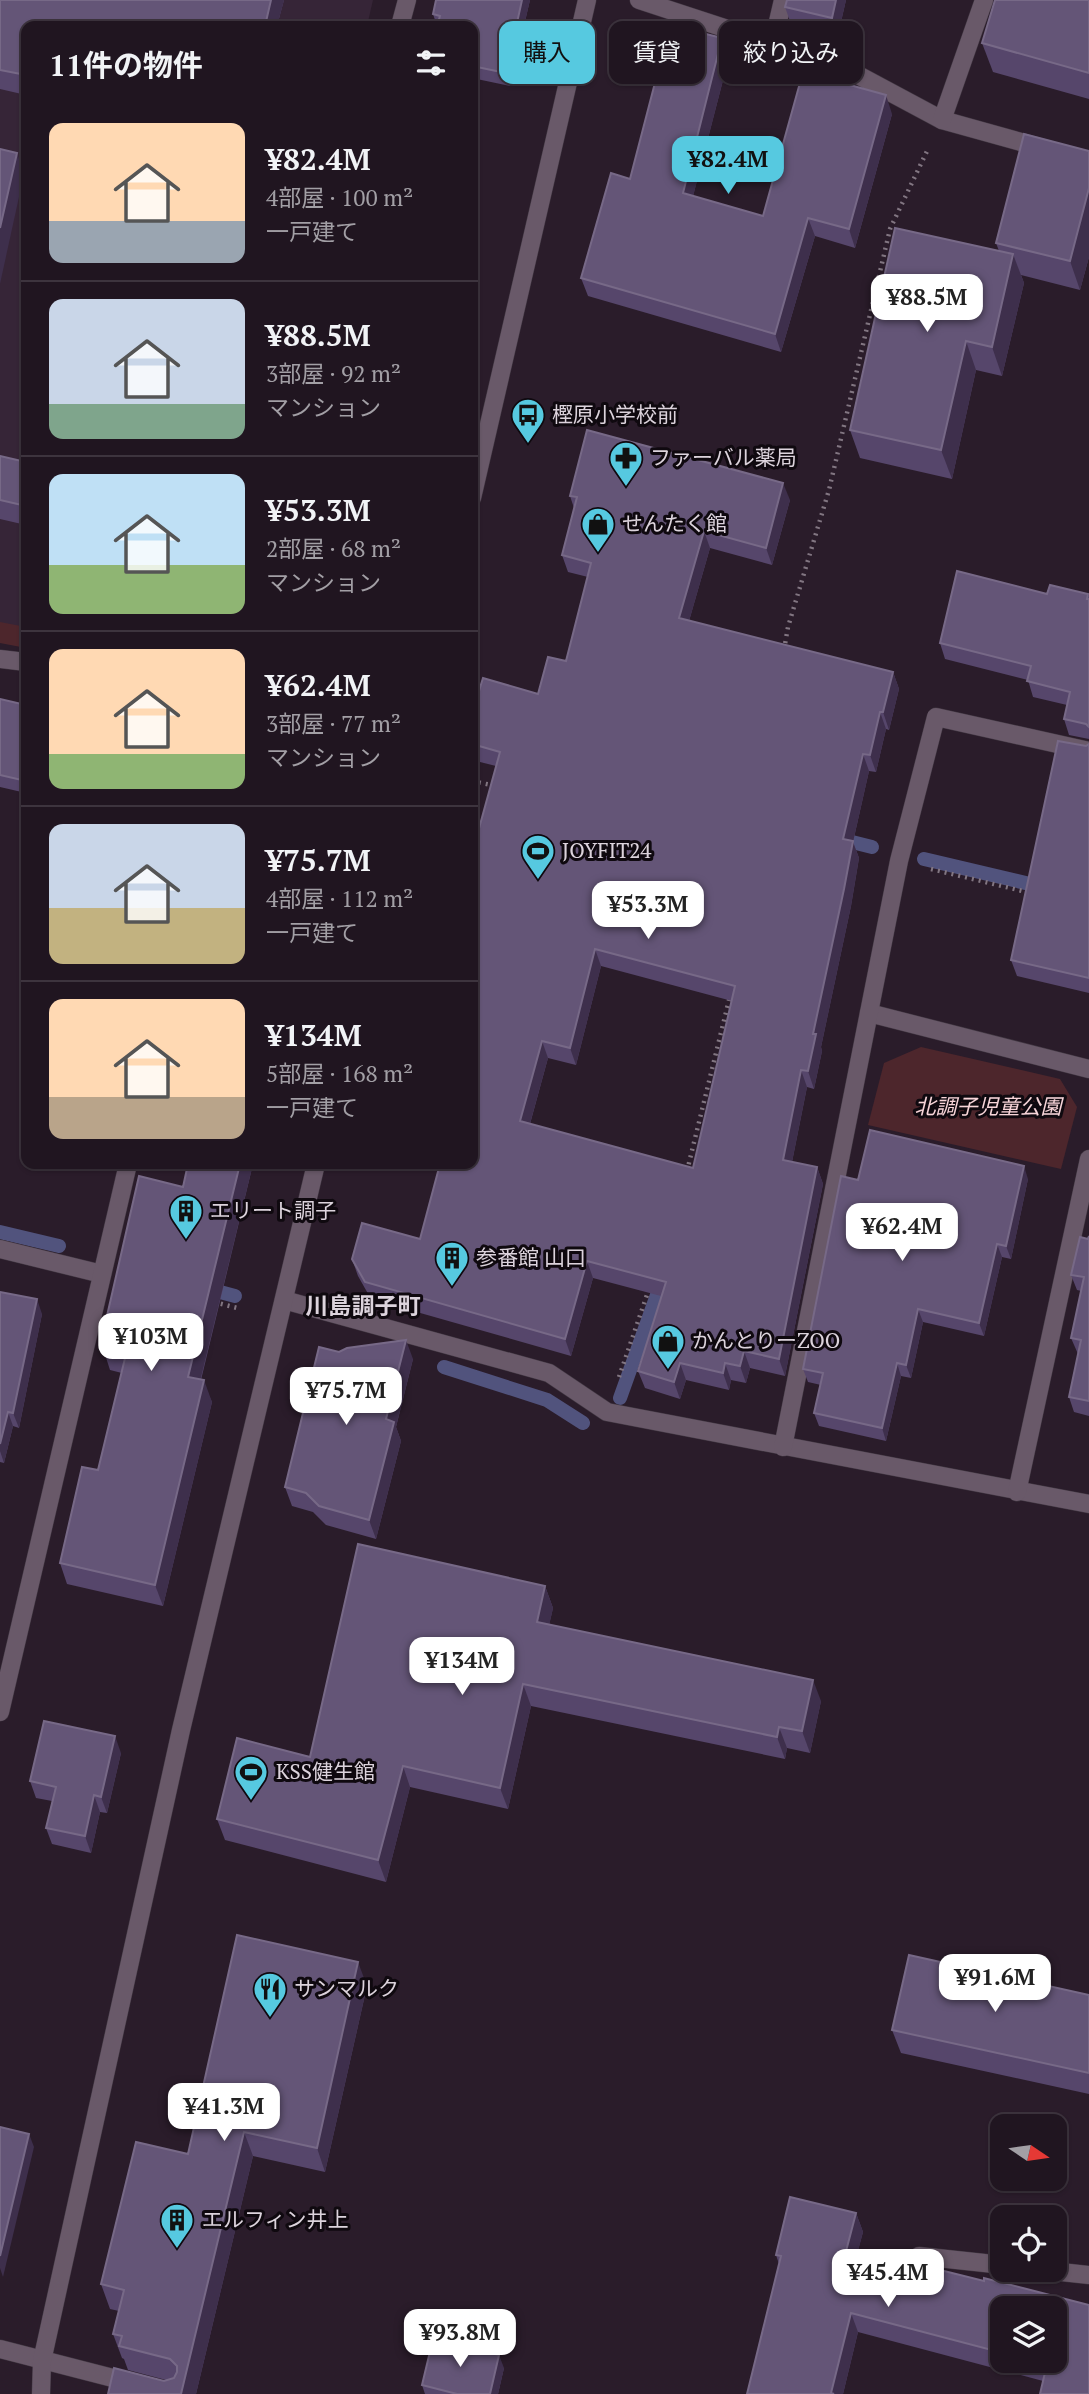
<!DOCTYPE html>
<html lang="ja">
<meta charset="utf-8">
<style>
:root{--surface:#201520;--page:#2d222d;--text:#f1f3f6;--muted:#a29fa5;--line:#3d343e;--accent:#56c9e0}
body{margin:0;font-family:"PT Serif","Noto Sans JP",serif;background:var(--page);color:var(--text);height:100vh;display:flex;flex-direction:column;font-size:26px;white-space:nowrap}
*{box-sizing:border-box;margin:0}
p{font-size:23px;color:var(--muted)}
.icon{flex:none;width:38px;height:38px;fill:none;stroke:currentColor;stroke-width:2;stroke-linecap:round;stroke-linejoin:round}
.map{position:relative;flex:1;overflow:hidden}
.panel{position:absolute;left:21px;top:21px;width:457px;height:1148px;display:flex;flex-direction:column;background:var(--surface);border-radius:14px;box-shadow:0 2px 5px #0004,0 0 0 2px var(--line)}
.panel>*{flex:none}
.top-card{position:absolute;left:499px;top:21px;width:485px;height:63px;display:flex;gap:14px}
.needle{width:46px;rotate:103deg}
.buttons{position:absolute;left:990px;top:2114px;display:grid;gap:14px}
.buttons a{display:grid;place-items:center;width:77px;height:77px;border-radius:14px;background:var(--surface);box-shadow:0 2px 5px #0004,0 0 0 2px var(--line);font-size:35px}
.price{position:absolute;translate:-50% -60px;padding:0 16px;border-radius:14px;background:#fff;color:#222;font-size:23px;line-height:46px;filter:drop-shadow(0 2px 4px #0008)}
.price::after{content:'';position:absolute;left:50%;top:42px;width:21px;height:16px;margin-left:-10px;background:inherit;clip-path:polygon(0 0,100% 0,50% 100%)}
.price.current{background:var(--accent);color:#111}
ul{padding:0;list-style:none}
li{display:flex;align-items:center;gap:21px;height:175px;padding:0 28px}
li+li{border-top:2px solid var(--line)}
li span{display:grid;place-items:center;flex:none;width:196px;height:140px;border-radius:14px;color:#555}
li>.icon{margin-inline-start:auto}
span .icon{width:84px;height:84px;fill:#fffc;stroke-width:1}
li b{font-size:30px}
h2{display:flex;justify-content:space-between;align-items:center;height:84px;padding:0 28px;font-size:30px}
.chip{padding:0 24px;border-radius:14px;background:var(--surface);box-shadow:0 2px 5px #0004,0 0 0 2px var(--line);font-size:24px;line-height:63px}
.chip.current{background:var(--accent);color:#111}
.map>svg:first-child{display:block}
</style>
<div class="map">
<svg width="1089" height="2394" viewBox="0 0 1089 2394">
<rect width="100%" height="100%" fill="#2a1c2a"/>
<!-- built -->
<polygon fill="#362537" points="0,0 373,0 367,26 26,26 26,644 0,639"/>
<!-- green -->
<g fill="#4d262c">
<polygon points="0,622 26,627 26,648 0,643"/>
<polygon points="921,1047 1060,1079 1077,1107 1061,1169 868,1125 884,1063"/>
</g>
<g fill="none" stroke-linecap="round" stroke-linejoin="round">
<!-- stream -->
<g stroke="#51537d" stroke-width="14">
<polyline points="836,838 872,847"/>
<polyline points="924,859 1047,888"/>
<polyline points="0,1232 59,1246"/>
<polyline points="205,1288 235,1296"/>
<polyline points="444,1367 547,1400 583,1423"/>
<polyline points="620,1398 663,1278"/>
</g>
<defs>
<g id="lane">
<polyline points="919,2256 1003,2265"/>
<polyline points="1043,2270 1089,2275"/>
</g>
<g id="street">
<polyline points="639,0 843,67 942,120 1089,161"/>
<polyline points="400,26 407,0"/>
<polyline points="773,43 783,0"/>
<polyline points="942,120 984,0"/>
<polyline points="0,659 26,662"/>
<polyline points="869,1013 1089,1069"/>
<polyline points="0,1249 102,1274"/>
<polyline points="284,1300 549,1373 607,1412 1089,1504"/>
<polyline points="783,1447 899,861 936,717 1089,751"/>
<polyline points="1017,1492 1089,1159"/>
<polyline points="0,1712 128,1164"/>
<polyline points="0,2349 175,2394"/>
</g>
<g id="secondary">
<polyline points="472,498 587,0"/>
<polyline points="41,2394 42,2361 181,1730 316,1164"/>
</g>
</defs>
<!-- lane casing -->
<use href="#lane" stroke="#423843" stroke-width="19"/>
<!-- street casing -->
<use href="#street" stroke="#423843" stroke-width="19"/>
<!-- secondary casing -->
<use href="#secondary" stroke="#423843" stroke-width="19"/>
<!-- path -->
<g stroke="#827682" stroke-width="4.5" stroke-dasharray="2 5" stroke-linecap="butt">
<polyline points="784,650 788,627 829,490 890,229 928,149"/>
<polyline points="472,781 496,786"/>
<polyline points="931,869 1031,893"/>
<polyline points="687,1171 730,996"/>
<polyline points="214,1302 241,1309"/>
<polyline points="619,1377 649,1289"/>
</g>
<!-- lane -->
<use href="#lane" stroke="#695969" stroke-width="18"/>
<!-- street -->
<use href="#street" stroke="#695969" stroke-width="18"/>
<!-- secondary -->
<use href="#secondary" stroke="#695969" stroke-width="18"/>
</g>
<!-- wall -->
<g fill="#56466b" fill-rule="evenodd">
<polygon points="0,0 284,0 277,26 26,26 26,95 0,89"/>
<polygon points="530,0 510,86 472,78 472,26 437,26 433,14"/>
<polygon points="787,0 846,0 838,35 791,24 785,7"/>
<polygon points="1089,0 1089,99 993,72 982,43"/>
<polygon points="722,38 729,57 693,196 763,216 892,114 855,248 815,236 781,352 588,296 581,278 630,179"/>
<polygon points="1089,151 1089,257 1080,290 1021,275 1024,283 1002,376 976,370 952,479 860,458 850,430 999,251 996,243"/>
<polygon points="0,456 26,462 26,525 0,519"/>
<path d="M570 496 790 500 772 565 710 548 689 621 893 672 899 689 889 730 886 729 876 772 869 771 853 842 859 858 851 906 821 1047 822 1051 814 1089 807 1087 792 1162 817 1167 823 1184 785 1376 750 1368 746 1383 731 1380 729 1390 686 1380 680 1399 645 1388 638 1371 661 1296 593 1278 571 1356 371 1299 358 1276 352 1259 420 1239 472 1164V854L496 766 472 760V714L538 694 566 661 588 577 568 572 562 555 574 508ZM601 966 732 1001 693 1168 530 1124 548 1058 576 1065Z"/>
<polygon points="1047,594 1088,594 1089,596 1089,739 1069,735 1064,719 1067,705 1033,697 1028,680 945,659 940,643"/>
<polygon points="0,699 26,705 26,793 0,787"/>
<polygon points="1089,744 1089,993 1017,976 1011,960 1086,746"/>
<polygon points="253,1164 201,1380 212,1402 163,1606 67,1584 60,1563 98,1470 122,1373 110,1370 101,1342 183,1187"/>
<polygon points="1028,1179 1011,1259 1002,1257 984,1336 923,1322 911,1378 901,1376 886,1441 819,1426 814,1413 821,1385 808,1382 803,1369 858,1180"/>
<polygon points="1089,1236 1089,1416 1074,1412 1069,1397 1078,1354 1071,1338 1081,1291 1077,1290 1071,1275"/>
<polygon points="0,1292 42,1314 19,1428 13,1426 4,1463 0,1462"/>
<polygon points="339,1352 413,1359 396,1427 401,1441 376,1539 326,1525 313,1512 292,1506 285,1487"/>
<polygon points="545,1586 553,1608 549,1625 821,1701 810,1753 787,1748 785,1759 531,1706 508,1809 410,1787 386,1882 225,1840 217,1819 310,1757"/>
<polygon points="121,1753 107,1813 100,1812 91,1853 52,1844 46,1828 52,1801 36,1798 30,1781"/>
<polygon points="367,1986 325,2172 253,2156 196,2394 164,2381 166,2380 128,2370 124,2359 122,2358 113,2334 119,2311 110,2309 101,2284 188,2154"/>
<polygon points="1089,1995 1089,2094 901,2053 892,2030"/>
<path d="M790 2197 856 2213 863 2232 855 2261 917 2276 920 2265 984 2281V2278L1089 2305V2394H1040L1043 2381 858 2332 843 2394H747L779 2264 776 2255ZM1003 2308H1055V2361H1003Z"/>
<polygon points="504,2368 498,2394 425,2394 422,2385"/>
</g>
<!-- shaded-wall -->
<g fill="#3e2f4c">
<polygon points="271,0 284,0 277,26 265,26"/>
<polygon points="522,0 530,0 510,86 506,73"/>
<polygon points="836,0 846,0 838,35 832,18"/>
<polygon points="722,38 729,57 689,212 683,193"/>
<polygon points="886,95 892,114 855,248 849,229"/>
<polygon points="17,153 24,174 0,284 0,228"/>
<polygon points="1089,188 1089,257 1080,290 1070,261"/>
<polygon points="808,218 815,236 781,352 775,334"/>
<polygon points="1013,254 1024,283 1002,376 992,347"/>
<polygon points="966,341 976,370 952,479 941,450"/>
<polygon points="783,483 790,500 772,565 766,548"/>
<polygon points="704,531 710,548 685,635 679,618"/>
<polygon points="893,672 899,689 889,730 883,712"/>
<polygon points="880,712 886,729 876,772 870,755"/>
<polygon points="863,754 869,771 853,842 859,858 851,906 821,1047 822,1051 814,1089 808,1071 813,1034 843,839"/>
<polygon points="595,949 601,966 576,1065 570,1048"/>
<polygon points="542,1041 548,1058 526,1138 520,1121"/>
<polygon points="801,1070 807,1087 789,1177 783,1160"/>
<polygon points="240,1164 253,1164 196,1398 188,1377"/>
<polygon points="1024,1166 1028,1179 1011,1259 1006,1246"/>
<polygon points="817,1167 823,1184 785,1376 779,1359"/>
<polygon points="997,1244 1002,1257 984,1336 979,1323"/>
<polygon points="587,1261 593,1278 571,1356 565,1339"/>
<polygon points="37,1299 42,1314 19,1428 13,1413"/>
<polygon points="918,1309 923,1322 911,1378 906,1365"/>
<polygon points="406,1340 413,1359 396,1427 401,1441 376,1539 369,1520 386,1419"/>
<polygon points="744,1351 750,1368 746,1383 740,1366"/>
<polygon points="680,1363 686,1380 680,1399 674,1382"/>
<polygon points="725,1363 731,1380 729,1390 723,1373"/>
<polygon points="897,1363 901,1376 886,1441 882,1428"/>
<polygon points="204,1380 212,1402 163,1606 155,1585"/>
<polygon points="8,1412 13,1426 4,1463 0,1451 0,1444"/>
<polygon points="545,1586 553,1608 545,1644 537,1622"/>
<polygon points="813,1680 821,1701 810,1753 802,1731"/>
<polygon points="523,1684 531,1706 508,1809 500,1788"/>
<polygon points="779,1727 787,1748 785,1759 777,1737"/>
<polygon points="115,1736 121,1753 107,1813 101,1797"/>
<polygon points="403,1766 410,1787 386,1882 378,1860"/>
<polygon points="94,1795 100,1812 91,1853 85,1836"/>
<polygon points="358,1962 367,1986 325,2172 317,2148"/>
<polygon points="244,2132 253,2156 196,2394 181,2394"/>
<polygon points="29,2134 34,2147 3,2277 0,2268 0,2256"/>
<polygon points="856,2213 863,2232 851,2278 844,2259"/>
<polygon points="851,2313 858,2332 843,2394 831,2394"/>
<polygon points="499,2355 504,2368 498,2394 490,2394"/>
</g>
<!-- building -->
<g fill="#645577" stroke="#776987" stroke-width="2" fill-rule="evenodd">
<polygon points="0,0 271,0 265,26 26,26 26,75 0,70"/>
<polygon points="436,0 522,0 506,73 472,66 472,26 437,26 440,16 433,14"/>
<polygon points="787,0 836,0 832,18 785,7"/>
<polygon points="995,0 1089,0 1089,73 982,43"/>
<polygon points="670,25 722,38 683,193 763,216 803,72 886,95 849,229 808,218 775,334 581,278 611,173 630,179"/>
<polygon points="1024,134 1089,151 1089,188 1070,261 996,243"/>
<polygon points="0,149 17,153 0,228"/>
<polygon points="895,228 1013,254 992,347 966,341 941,450 850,430"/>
<path d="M587 430 783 483 766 548 704 531 679 618 893 672 883 712H880L870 755 863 754 843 839 853 841 844 889 813 1034H816L808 1071 801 1070 783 1160 817 1167 779 1359 744 1351 740 1366 725 1363 723 1373 680 1363 674 1382 638 1371 666 1282 587 1261 565 1339 365 1282 352 1259 362 1223 420 1239 440 1164H472V1047L474 1042 472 1041V854L500 752 472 744V714L483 678 538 694 548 657 566 661 591 563 562 555 577 497 570 496ZM595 949 735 986 693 1168 520 1121 542 1041 570 1048Z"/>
<polygon points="0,456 26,462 26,506 0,500"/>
<polygon points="957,571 1047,594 1050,585 1088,594 1087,599 1089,599 1089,727 1086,724 1064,719 1070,692 1027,681 1031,666 940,643"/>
<polygon points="0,699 26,705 26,781 0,775"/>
<polygon points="1058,741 1086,746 1089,744 1089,978 1011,960"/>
<polygon points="870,1130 1024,1166 1006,1246 997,1244 979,1323 918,1309 906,1365 897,1363 882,1428 814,1413 823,1373 803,1369 841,1176 858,1180"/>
<polygon points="188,1164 240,1164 188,1377 204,1380 155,1585 60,1563 82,1467 98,1470 126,1354 102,1349 104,1343 101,1342 139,1176 183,1187"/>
<polygon points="1089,1236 1089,1401 1069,1397 1081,1340 1071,1338 1084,1277 1071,1275 1080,1237 1088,1239"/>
<polygon points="0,1292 37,1299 13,1413 8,1412 0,1444"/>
<polygon points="406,1340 386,1419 394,1422 369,1520 319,1506 306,1493 285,1487 319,1347 339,1352 347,1348"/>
<polygon points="358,1544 545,1586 537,1622 813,1680 802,1731 779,1727 777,1737 523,1684 500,1788 403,1766 378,1860 217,1819 237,1738 310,1757"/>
<polygon points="44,1721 115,1736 101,1797 94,1795 85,1836 46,1828 56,1787 30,1781"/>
<polygon points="237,1935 358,1962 317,2148 244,2132 181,2394 108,2394 114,2368 164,2381 174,2378 177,2372 177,2366 170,2359 119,2346 122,2336 113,2334 124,2290 101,2284 136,2142 188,2154"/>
<polygon points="909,1955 1089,1995 1089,2073 892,2030"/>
<polygon points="0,2127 29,2134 0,2256"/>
<polygon points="790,2197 856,2213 844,2259 917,2276 920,2265 984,2281 984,2278 1089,2305 1089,2394 1040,2394 1047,2364 1033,2361 1055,2361 1055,2308 1003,2308 1003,2353 851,2313 831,2393 834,2394 747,2394 781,2256 776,2255"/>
<polygon points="433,2339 499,2355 490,2394 457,2394 422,2385"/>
</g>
<!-- icons -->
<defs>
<symbol id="bus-pin" viewBox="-11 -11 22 30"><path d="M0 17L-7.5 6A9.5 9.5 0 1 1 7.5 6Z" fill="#56c9e0" stroke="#0f090f"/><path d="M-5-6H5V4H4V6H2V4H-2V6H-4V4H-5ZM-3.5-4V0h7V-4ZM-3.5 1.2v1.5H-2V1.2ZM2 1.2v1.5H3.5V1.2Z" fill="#111"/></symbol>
<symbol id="pharmacy-pin" viewBox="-11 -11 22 30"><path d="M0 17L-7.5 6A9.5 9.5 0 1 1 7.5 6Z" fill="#56c9e0" stroke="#0f090f"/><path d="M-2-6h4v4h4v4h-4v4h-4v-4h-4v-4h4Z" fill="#111"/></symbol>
<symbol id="shop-pin" viewBox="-11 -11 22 30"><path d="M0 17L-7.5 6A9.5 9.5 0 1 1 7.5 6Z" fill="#56c9e0" stroke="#0f090f"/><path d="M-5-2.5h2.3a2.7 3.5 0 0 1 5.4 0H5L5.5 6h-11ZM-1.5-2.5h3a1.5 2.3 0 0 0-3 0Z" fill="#111"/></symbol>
<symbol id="stadium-pin" viewBox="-11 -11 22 30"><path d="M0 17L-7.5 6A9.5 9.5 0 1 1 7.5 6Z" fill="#56c9e0" stroke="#0f090f"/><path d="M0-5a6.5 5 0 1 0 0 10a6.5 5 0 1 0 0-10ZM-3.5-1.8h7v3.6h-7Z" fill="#111"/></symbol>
<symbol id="building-pin" viewBox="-11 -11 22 30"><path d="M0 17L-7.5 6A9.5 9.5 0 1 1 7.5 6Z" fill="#56c9e0" stroke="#0f090f"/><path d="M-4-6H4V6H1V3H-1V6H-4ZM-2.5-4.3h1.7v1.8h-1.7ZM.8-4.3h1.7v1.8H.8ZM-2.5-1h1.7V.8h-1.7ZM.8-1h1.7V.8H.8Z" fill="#111"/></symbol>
<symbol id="restaurant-pin" viewBox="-11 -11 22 30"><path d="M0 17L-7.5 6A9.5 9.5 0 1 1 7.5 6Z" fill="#56c9e0" stroke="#0f090f"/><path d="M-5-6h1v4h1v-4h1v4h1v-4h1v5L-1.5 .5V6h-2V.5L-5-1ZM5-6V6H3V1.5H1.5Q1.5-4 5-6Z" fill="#111"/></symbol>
</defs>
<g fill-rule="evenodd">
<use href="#bus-pin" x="509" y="396" width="38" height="52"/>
<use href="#pharmacy-pin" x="607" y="439" width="38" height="52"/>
<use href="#shop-pin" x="579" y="505" width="38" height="52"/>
<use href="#stadium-pin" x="519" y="832" width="38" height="52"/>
<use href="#building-pin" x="167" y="1192" width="38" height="52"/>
<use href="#building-pin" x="433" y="1239" width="38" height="52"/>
<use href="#shop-pin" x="649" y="1322" width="38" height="52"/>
<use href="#stadium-pin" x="232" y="1753" width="38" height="52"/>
<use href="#restaurant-pin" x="251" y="1970" width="38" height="52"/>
<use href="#building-pin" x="158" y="2201" width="38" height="52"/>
</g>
<g text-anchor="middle" stroke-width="6" stroke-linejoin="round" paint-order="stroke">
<!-- poi labels -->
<g font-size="21" fill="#dcd3dc" stroke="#0f090f" text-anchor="start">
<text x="552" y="422">樫原小学校前</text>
<text x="650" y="465">ファーバル薬局</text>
<text x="622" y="531">せんたく館</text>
<text x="562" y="858">JOYFIT24</text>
<text x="210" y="1218">エリート調子</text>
<text x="476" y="1265">参番館 山口</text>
<text x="692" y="1348">かんとりーZOO</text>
<text x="276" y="1779">KSS健生館</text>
<text x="294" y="1996">サンマルク</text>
<text x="202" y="2227">エルフィン井上</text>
</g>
<!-- park labels -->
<g font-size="21" font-style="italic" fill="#f8d5d9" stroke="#0f090f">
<text x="988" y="1114">北調子児童公園</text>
</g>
<!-- neighbourhood labels -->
<g font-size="23" font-weight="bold" fill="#dcd3dc" stroke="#0f090f">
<text x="363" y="1314">川島調子町</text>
</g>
</g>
</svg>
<div class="buttons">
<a><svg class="needle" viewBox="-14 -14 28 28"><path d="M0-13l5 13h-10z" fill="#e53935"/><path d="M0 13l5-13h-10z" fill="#a29fa5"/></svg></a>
<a><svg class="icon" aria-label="locate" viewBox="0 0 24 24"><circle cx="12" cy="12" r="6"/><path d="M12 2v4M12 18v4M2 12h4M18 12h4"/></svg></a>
<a><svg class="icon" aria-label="layers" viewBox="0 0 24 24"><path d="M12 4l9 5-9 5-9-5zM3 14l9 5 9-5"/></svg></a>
</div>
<b class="price current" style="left:728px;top:196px">¥82.4M</b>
<b class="price" style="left:927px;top:334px">¥88.5M</b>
<b class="price" style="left:648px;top:941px">¥53.3M</b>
<b class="price" style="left:902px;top:1263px">¥62.4M</b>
<b class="price" style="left:151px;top:1373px">¥103M</b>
<b class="price" style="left:346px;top:1427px">¥75.7M</b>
<b class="price" style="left:462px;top:1697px">¥134M</b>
<b class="price" style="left:995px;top:2014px">¥91.6M</b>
<b class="price" style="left:224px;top:2143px">¥41.3M</b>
<b class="price" style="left:888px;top:2309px">¥45.4M</b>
<b class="price" style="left:460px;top:2369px">¥93.8M</b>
<div class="top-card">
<a class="chip current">購入</a>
<a class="chip">賃貸</a>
<a class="chip">絞り込み</a>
</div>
<section class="panel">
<h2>11件の物件<svg class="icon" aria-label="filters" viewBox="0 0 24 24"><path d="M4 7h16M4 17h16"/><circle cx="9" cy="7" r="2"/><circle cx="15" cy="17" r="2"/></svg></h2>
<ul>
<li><span style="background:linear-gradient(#ffd9b3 70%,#9aa5b1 0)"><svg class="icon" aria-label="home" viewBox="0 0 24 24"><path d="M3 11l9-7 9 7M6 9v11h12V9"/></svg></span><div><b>¥82.4M</b><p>4部屋 · 100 m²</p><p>一戸建て</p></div></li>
<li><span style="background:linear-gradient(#c9d6e8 75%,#7fa58c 0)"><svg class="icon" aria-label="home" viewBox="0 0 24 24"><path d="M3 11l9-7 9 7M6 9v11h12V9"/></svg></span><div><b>¥88.5M</b><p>3部屋 · 92 m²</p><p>マンション</p></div></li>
<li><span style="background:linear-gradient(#bfe0f5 65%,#8fb573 0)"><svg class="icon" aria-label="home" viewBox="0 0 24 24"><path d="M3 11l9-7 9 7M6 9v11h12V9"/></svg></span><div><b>¥53.3M</b><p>2部屋 · 68 m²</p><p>マンション</p></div></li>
<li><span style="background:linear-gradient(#ffd9b3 75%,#8fb573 0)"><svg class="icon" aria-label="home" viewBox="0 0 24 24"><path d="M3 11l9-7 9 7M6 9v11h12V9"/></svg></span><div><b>¥62.4M</b><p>3部屋 · 77 m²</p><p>マンション</p></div></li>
<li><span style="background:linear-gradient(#c9d6e8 60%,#c2b280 0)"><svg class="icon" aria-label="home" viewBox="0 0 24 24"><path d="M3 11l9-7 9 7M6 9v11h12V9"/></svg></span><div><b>¥75.7M</b><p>4部屋 · 112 m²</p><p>一戸建て</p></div></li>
<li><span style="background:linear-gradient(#ffd9b3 70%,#b9a48a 0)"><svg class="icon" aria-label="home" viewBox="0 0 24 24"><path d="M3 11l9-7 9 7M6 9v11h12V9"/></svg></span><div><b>¥134M</b><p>5部屋 · 168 m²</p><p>一戸建て</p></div></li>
</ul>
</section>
</div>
